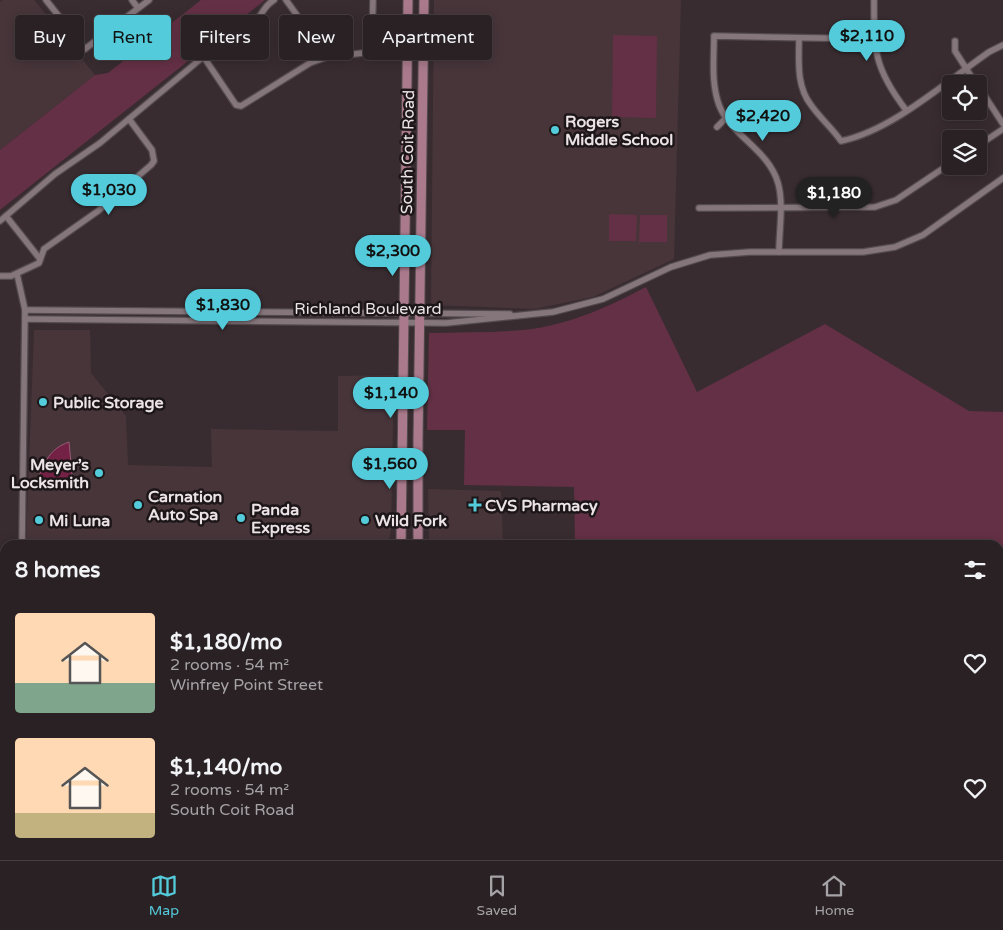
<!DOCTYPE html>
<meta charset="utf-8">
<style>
:root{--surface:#2a2124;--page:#362e31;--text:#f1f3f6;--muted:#a5a3a6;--line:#463e41;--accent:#53cbda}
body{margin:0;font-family:"Varela Round",sans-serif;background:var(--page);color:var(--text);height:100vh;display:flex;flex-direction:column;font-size:19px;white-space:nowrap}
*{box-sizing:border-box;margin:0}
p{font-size:16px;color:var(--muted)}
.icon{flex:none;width:28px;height:28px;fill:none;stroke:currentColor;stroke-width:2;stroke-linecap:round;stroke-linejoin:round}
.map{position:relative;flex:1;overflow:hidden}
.panel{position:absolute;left:0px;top:540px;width:1004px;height:320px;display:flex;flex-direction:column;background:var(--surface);border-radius:15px 15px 0 0;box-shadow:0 2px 12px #0003,0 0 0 1px var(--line)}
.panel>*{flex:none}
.top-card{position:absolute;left:15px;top:15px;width:500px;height:45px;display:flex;gap:10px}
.tools{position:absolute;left:942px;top:75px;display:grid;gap:10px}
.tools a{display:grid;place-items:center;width:45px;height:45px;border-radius:5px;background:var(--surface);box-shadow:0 2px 12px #0003,0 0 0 1px var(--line);font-size:25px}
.price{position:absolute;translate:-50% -42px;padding:0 11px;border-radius:18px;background:var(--accent);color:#111;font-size:16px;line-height:32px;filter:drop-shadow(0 1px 2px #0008)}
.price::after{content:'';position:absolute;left:50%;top:30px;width:15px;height:11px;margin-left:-8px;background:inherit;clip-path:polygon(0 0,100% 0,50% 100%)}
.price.current{background:#222;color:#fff}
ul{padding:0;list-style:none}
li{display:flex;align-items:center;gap:15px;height:125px;padding:0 15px}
li span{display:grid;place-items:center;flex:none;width:140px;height:100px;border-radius:5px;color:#555}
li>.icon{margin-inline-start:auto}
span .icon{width:60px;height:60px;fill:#fffc;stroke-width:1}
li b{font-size:21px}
h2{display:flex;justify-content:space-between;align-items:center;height:60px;padding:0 15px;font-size:21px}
.chip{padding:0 18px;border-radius:5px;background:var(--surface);box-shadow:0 2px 12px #0003,0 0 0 1px var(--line);font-size:18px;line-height:45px}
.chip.current{background:var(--accent);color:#111}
.dock{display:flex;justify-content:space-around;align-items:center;height:70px;border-top:1px solid var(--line);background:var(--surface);font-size:14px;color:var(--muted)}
.dock a{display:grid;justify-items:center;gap:2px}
.dock .current{color:var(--accent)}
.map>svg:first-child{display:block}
</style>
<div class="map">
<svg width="1003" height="860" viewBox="0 0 1003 860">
<rect width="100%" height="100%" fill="#382c30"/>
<!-- built -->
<g fill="#47353a">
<polygon points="3,0 34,0 95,75 0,150 0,2"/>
<polygon points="434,0 681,0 674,259 593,297 534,309 431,305"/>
<polygon points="34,330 90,330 91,373 126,416 128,465 212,467 211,429 338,431 338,376 394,375 391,530 388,545 26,545"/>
<polygon points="428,489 501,491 503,543 429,539"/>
<polygon points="698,855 912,855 912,860 699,860"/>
</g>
<!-- green -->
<g fill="#643045">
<polygon points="201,0 265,0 0,210 0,150 95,75 108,73"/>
<polygon points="613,35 657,36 656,118 612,117"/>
<polygon points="609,214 637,215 636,241 609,241"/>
<polygon points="640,215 667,215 667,242 639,242"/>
<path d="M646 287 697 392 825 324 969 411 1003 412V551H999V545H732L575 541 574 487 464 485 465 430H427L429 333C463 332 498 333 532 329 573 323 610 306 646 287Z"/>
<polygon points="1003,806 1003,860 912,860 912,855 999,855 999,812"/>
</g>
<!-- water -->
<path fill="#742146" stroke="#985b76" d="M69 442 72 474 64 482 50 483 37 480C45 462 49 449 69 442Z"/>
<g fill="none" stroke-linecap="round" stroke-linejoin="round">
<!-- stream -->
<polyline stroke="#985b76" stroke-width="1" points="0,703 5,703"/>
<defs>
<g id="minor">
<polyline points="46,0 85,49 149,0"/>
<polyline points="132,0 138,8"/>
<polyline points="286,0 327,57"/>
<path d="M874 0C874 51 874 68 906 110"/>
<path d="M799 38C799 60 796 86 811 105 820 118 832 128 841 141 891 131 946 82 989 52L1003 45"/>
<polyline points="955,41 955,51 976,84"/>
<polyline points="203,56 236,105 241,106 310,63 327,57 372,52 373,0"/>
<polyline points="979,87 1003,124"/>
<polyline points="717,127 726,118"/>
<polyline points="979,145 1003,129"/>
<polyline points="699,208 875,207 896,200 951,163"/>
<polyline points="6,216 40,259"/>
<path d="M0 221 55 174 100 143 227 37C239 34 250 27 258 18 265 10 264 6 274 0"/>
<path d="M779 252C779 231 784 204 778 183 769 150 731 136 719 105 711 83 714 59 714 36L874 39"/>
<polyline points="17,274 25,310 22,545"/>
<polyline points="0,276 11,276 39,263 44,249 98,211 151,165 154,161 152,150 129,119"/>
<polyline points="25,310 510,314"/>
<polyline points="25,319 446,323 553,312 603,299 671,267 710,255 750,252 863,252 895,247 923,235 1003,178"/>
<polyline points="999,649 1003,649"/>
<polyline points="999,712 1003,712"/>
<polyline points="999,798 1003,791"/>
<polyline points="594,855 594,860"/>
<polyline points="663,855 663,860"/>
</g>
<g id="tertiary">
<polyline points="999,762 1003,763"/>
<polyline points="67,855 75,860"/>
</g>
<g id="secondary">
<polyline points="401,545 408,0"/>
<polyline points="418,545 418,440 424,0"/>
<polyline points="416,855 416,860"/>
<polyline points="400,860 400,855"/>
</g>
<g id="trunk">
<polyline points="0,558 5,558"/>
<polyline points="999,566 1003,566"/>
<polyline points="0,571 5,571"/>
<polyline points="999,579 1003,579"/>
</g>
</defs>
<!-- minor casing -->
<use href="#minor" stroke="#544b4e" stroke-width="8"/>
<!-- tertiary casing -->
<use href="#tertiary" stroke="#544b4e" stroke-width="9"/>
<!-- secondary casing -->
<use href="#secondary" stroke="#544b4e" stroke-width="11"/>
<!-- trunk casing -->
<use href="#trunk" stroke="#544b4e" stroke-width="12"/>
<!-- minor -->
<use href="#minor" stroke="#85767b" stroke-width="5.5"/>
<!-- tertiary -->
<use href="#tertiary" stroke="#85767b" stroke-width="8"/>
<!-- secondary -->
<use href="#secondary" stroke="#aa7a8c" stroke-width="9"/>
<!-- trunk -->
<use href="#trunk" stroke="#e681a8" stroke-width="10"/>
</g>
<!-- markers -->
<g fill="#53cbda" stroke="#1c1618" stroke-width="2">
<circle cx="555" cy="130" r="5"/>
<circle cx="43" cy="402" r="5"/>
<circle cx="99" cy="473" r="5"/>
<circle cx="138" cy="505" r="5"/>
<path d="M472.5 497.5h5v5h5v5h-5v5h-5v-5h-5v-5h5z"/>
<circle cx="241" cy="518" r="5"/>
<circle cx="39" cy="520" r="5"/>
<circle cx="365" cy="520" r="5"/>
</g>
<g text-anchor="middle" stroke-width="5" stroke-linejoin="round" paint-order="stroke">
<!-- poi labels -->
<g font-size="16" font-weight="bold" fill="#ebe3e6" stroke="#1c1618" text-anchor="start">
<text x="565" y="127">Rogers<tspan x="565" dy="18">Middle School</tspan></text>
<text x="53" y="408">Public Storage</text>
<text x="89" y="470" text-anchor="end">Meyer’s<tspan x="89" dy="18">Locksmith</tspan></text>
<text x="148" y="502">Carnation<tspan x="148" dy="18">Auto Spa</tspan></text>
<text x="485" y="511">CVS Pharmacy</text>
<text x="251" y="515">Panda<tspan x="251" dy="18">Express</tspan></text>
<text x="49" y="526">Mi Luna</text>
<text x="375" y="526">Wild Fork</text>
</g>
<!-- street labels -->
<g font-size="16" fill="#ebe3e6" stroke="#1c1618">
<text transform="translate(407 152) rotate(-89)" y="6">South Coit Road</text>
<text x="368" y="314">Richland Boulevard</text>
</g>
</g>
</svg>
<div class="tools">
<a><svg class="icon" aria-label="locate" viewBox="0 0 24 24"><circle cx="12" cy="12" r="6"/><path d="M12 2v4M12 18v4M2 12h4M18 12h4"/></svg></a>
<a><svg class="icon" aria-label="layers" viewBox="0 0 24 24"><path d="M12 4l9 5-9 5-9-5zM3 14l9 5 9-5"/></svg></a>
</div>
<b class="price" style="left:867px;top:62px">$2,110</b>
<b class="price" style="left:763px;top:142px">$2,420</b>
<b class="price" style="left:109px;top:216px">$1,030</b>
<b class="price current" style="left:834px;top:219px">$1,180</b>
<b class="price" style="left:393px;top:277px">$2,300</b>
<b class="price" style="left:223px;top:331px">$1,830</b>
<b class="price" style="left:391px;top:419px">$1,140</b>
<b class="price" style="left:390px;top:490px">$1,560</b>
<div class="top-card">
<a class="chip">Buy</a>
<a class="chip current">Rent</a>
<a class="chip">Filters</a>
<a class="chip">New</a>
<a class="chip">Apartment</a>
</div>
<section class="panel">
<h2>8 homes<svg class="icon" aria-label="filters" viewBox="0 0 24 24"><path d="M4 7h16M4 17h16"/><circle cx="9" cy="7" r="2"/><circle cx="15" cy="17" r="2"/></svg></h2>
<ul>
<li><span style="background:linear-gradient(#ffd9b3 70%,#7fa58c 0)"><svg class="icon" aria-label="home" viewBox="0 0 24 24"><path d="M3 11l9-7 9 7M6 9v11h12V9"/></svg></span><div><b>$1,180/mo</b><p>2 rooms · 54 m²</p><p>Winfrey Point Street</p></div><svg class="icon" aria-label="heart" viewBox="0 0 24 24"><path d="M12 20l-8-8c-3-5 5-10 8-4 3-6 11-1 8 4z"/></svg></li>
<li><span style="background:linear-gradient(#ffd9b3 75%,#c2b280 0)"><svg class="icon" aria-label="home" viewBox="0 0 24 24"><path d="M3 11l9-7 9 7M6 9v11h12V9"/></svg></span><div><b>$1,140/mo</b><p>2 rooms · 54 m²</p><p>South Coit Road</p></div><svg class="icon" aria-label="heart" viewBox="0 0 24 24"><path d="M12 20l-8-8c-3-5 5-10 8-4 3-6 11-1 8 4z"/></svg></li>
</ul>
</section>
</div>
<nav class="dock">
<a class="current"><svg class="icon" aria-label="map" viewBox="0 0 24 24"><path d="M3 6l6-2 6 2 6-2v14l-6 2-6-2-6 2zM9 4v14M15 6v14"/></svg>Map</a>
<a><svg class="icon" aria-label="saved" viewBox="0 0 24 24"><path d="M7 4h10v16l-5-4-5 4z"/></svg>Saved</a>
<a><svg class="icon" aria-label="home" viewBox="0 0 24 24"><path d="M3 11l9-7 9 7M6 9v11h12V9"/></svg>Home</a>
</nav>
